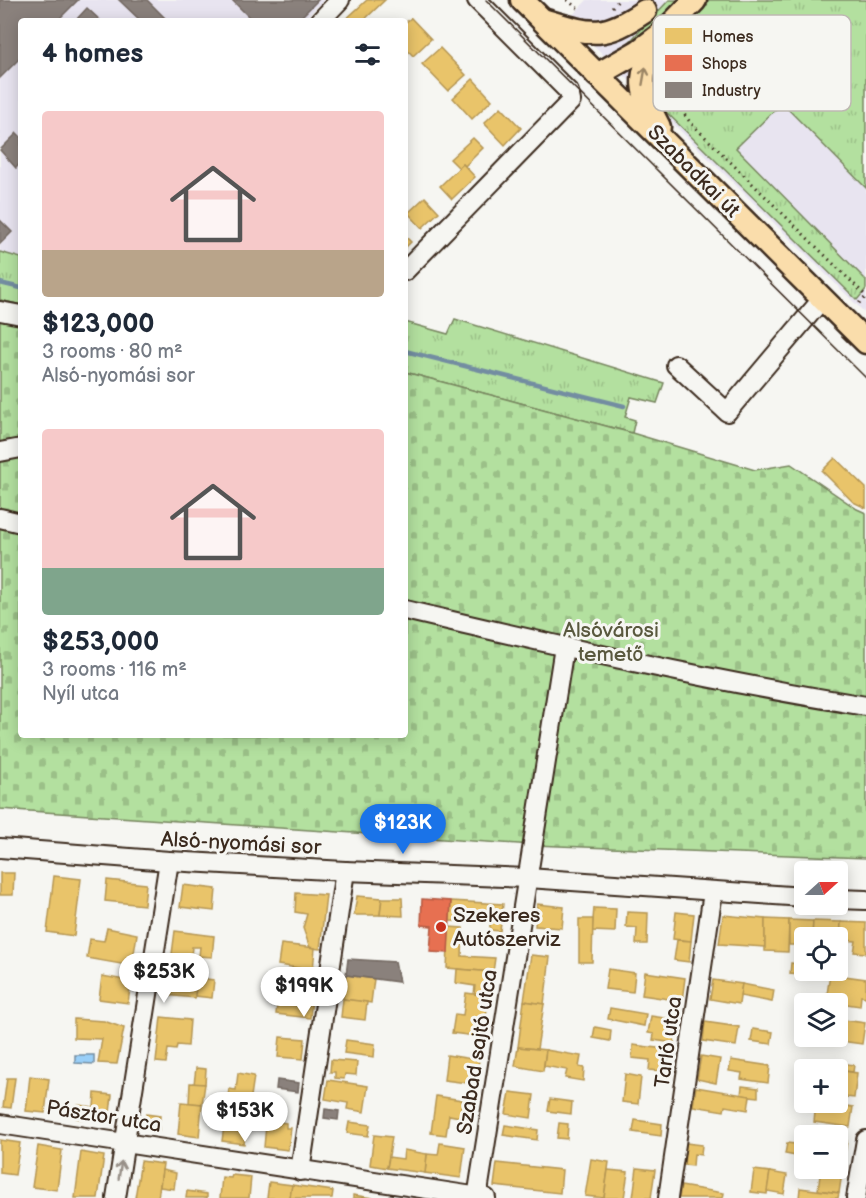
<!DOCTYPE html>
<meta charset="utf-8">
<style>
:root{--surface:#fff;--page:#f2f2f3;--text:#1f2937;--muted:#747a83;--accent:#1a73e8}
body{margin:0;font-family:"Balsamiq Sans",sans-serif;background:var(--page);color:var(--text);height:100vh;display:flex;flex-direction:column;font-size:22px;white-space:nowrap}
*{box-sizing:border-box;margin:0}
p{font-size:20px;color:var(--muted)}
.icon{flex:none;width:33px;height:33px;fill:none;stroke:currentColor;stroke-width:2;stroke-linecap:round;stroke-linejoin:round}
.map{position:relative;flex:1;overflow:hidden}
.drawer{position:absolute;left:18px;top:18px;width:390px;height:720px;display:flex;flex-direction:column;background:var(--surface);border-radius:6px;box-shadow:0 3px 15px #0003}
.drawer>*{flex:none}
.needle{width:39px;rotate:69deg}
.fabs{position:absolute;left:794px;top:861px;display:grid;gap:12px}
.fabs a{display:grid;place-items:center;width:54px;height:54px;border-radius:6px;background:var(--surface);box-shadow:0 3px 15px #0003;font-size:30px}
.price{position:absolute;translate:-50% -51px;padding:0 14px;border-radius:21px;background:#fff;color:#222;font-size:20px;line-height:39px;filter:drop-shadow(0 2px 3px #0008)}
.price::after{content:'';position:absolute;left:50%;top:36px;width:18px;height:14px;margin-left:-9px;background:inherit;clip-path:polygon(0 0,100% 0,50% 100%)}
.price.active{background:var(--accent);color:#fff}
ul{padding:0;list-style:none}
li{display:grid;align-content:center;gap:12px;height:318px;padding:0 24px}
li span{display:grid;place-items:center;height:186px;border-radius:6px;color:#555}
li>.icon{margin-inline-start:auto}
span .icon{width:108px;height:108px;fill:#fffc;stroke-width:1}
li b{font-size:26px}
h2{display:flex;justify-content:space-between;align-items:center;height:72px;padding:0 24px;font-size:26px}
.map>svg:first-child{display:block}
</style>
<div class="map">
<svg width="866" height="1198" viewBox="0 0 866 1198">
<defs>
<pattern id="grass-tufts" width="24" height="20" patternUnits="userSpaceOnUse" patternTransform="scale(1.5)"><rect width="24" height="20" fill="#b3e09f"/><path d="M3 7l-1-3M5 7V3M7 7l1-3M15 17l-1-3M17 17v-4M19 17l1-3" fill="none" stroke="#9bc088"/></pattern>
<pattern id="cemetery-stones" width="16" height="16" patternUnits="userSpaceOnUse" patternTransform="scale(1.5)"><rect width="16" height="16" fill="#b3e09f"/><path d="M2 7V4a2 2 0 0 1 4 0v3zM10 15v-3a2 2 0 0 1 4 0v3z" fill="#9bc088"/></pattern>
</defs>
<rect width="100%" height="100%" fill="#f6f6f2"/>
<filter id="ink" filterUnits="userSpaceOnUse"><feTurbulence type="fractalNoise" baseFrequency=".0167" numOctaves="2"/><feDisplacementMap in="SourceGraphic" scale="12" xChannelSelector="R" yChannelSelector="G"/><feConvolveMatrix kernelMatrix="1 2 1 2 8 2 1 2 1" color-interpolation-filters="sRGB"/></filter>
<g filter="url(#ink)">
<!-- built -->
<g fill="#e8e4f0">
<polygon points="0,0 324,0 302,21 21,21 21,258 0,252"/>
<polygon points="587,0 866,0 866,314 568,20"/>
</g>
<!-- grass -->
<g fill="url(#grass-tufts)" stroke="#77855e" stroke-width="1.5">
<polygon points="669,0 681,0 640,42 618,54"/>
<polygon points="708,0 866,0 866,188 782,103 736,148 866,280 866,289 857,300 653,99 654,73 662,51"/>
<polygon points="0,252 21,258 21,305 0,300"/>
<polygon points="455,319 664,383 657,403 631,397 625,417 635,420 632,433 405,372 405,322 448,334"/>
</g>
<!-- cemetery -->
<polygon fill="url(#cemetery-stones)" stroke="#77855e" stroke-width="1.5" points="0,300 21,305 21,735 405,735 405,372 632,433 755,470 791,464 857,509 866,513 866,858 533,845 0,809"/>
<!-- water -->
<polygon fill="#99cff8" stroke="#738da1" stroke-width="1.5" points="75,1055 94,1055 94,1064 75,1063"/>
<!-- homes -->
<g fill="#e9c46a" stroke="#b59653" stroke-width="1.5">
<polygon points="367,0 385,0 363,21 344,21"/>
<polygon points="411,18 431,39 413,56 405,47 405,23"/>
<polygon points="440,48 466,75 448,91 422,64"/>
<polygon points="473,79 492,100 472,119 453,98"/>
<polygon points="501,107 521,128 505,145 484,123"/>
<polygon points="473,138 483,148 465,166 463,164 459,168 450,159"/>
<polygon points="463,164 475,177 452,199 440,186"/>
<polygon points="425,197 439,212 422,228 408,213"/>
<polygon points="405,236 411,242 405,248"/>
<polygon points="835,458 866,488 866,508 853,502 822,471"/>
<polygon points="0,873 14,873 13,895 0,895"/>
<polygon points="54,876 81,879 74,936 47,932"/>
<polygon points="107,880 146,884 144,905 105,901"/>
<polygon points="183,885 216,889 214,911 180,907"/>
<polygon points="296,893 326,895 320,949 310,948 303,928 307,914 295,912"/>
<polygon points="357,896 382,898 380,915 354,915"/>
<polygon points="382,898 402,898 403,916 380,915"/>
<polygon points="451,901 503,904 500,931 490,930 490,922 450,921"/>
<polygon points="537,904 564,907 562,928 535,926"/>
<polygon points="594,908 616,909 615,932 592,931"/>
<polygon points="627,912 648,913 647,944 636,944 637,928 626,927"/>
<polygon points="676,912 694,914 691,941 673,939"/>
<polygon points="723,915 765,919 765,947 719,944"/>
<polygon points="579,919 593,919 592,962 579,962"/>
<polygon points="765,919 789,920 788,952 765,951"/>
<polygon points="789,920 813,921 812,938 804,938 804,945 789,945"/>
<polygon points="813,921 841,922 840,943 837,943 837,938 812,938"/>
<polygon points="841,922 866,923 866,953 854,952 856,941 840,940"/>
<polygon points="449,927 463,928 462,956 495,958 493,972 447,968"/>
<polygon points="107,928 137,934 132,966 87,958 90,939 104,941"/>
<polygon points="175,931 214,936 212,957 199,956 200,947 192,947 191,956 172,954"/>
<polygon points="677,940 691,941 689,962 674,960"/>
<polygon points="281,944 315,948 313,970 278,965"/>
<polygon points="531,955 550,957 544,1004 524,1001"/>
<polygon points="791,963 804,965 804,970 810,970 809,976 790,974"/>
<polygon points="292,968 316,971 312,998 289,995"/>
<polygon points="457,969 493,972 489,996 474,994 475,986 456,983"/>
<polygon points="608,969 635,973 633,992 605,989"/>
<polygon points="645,972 685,978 682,1001 642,995"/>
<polygon points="830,974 866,979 866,997 861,996 860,1006 826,1001"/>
<polygon points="167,975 197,978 195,998 165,995"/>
<polygon points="346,975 374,979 371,1003 343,999"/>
<polygon points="102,976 131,981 128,1003 99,999"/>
<polygon points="197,978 214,980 212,998 195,996"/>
<polygon points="713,980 742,984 739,1004 710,999"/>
<polygon points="742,984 774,990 772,1002 740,996"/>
<polygon points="466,993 489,996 483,1037 452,1033 455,1014 463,1015"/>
<polygon points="278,994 312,998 310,1018 276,1014"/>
<polygon points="343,999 367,1002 365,1020 341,1017"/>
<polygon points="524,1001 544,1004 537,1049 518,1047"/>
<polygon points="610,1008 646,1014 644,1026 608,1019"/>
<polygon points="651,1016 677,1020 674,1043 653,1040 654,1034 648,1033"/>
<polygon points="161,1017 190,1020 188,1046 177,1045 176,1050 168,1049 166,1063 156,1062"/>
<polygon points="74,1019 104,1021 124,1028 117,1064 98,1063 102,1039 74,1038"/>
<polygon points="844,1020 865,1023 862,1044 841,1041"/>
<polygon points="705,1022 739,1027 736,1046 703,1041"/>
<polygon points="595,1027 611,1030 610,1041 593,1038"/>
<polygon points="753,1029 773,1032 771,1044 751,1041"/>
<polygon points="280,1037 305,1039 303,1059 278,1057"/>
<polygon points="346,1040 375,1044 374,1057 344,1053"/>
<polygon points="633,1045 673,1050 670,1072 649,1070 650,1060 632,1058"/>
<polygon points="518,1047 546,1050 543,1071 515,1066"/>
<polygon points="546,1050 581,1056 579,1067 584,1068 583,1081 565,1078 567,1070 544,1066"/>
<polygon points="447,1055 479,1060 475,1084 444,1080"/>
<polygon points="701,1056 720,1059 716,1083 697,1079"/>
<polygon points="331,1060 357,1062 356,1075 345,1074 344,1079 335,1078 335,1072 330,1072"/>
<polygon points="731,1060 770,1066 768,1083 741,1079 742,1073 729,1071"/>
<polygon points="836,1062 854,1065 853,1072 835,1070"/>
<polygon points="196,1068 206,1069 205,1084 194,1084"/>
<polygon points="837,1070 857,1073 854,1098 837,1096"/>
<polygon points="238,1073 254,1076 244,1144 222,1141 229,1089 236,1090"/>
<polygon points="625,1074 641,1077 638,1104 622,1102"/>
<polygon points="30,1076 49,1079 45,1113 26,1111"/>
<polygon points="7,1078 15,1078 11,1108 3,1107"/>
<polygon points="328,1080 368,1086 364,1112 347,1109 348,1103 325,1099"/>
<polygon points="190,1083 205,1084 202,1104 189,1103"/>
<polygon points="742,1086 758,1088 758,1097 741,1095"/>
<polygon points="696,1087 750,1096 748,1110 725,1106 724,1111 693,1106"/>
<polygon points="510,1092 534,1095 531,1118 506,1114"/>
<polygon points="95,1093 112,1095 109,1122 76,1118 78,1105 94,1107"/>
<polygon points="436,1096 462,1100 460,1117 449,1115 446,1135 431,1133"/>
<polygon points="550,1099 572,1102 571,1114 548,1111"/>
<polygon points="181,1102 202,1104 199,1137 178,1134"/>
<polygon points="816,1102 853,1107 850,1127 814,1122"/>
<polygon points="146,1114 160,1116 159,1130 144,1129"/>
<polygon points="635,1120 662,1124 661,1136 633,1132"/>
<polygon points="273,1121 286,1123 286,1128 291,1128 288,1150 264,1147 266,1125 272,1126"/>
<polygon points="349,1122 370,1125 368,1136 347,1133"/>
<polygon points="559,1123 568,1124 567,1139 557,1138"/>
<polygon points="505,1125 538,1130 537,1140 503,1135"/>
<polygon points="374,1135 392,1137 387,1168 370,1165"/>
<polygon points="837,1139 847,1141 845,1153 837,1152"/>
<polygon points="0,1140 20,1143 15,1175 0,1173"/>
<polygon points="440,1143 465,1147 461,1178 425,1173 427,1154 438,1155"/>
<polygon points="686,1143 702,1145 701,1155 694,1154 693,1166 684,1165"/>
<polygon points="787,1143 803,1145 801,1157 785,1154"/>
<polygon points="38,1146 62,1150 57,1190 32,1187"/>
<polygon points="404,1150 427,1154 425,1173 387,1168 389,1157 403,1159"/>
<polygon points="81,1152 104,1156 98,1198 75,1198"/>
<polygon points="837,1152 845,1153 839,1193 818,1190 821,1168 837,1168"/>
<polygon points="591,1159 609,1162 604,1198 585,1196"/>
<polygon points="141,1161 163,1164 158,1198 135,1198"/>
<polygon points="497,1163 562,1170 560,1193 494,1186"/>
<polygon points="637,1168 655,1170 651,1198 633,1198"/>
<polygon points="804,1168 821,1168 820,1172 804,1170"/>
<polygon points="162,1170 176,1173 174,1189 160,1187"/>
<polygon points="608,1170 628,1172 624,1198 604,1198"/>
<polygon points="754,1170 770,1172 767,1194 751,1192"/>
<polygon points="770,1172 787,1175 784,1194 767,1191"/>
<polygon points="232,1175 251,1177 249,1198 220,1198 222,1177 231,1178"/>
<polygon points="269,1182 292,1185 290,1198 267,1198"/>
<polygon points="292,1185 333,1191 332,1198 290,1198"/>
<polygon points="681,1186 724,1193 723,1198 679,1198"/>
<polygon points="800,1188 839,1193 838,1198 799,1198"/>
<polygon points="187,1191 207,1194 207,1198 186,1198"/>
<polygon points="353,1195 373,1198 353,1198"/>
</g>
<!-- shops -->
<polygon fill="#e76f51" stroke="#b35a42" stroke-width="1.5" points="422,899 451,901 448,953 430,952 432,926 421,925"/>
<!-- industry -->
<g fill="#8a817c" stroke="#726760" stroke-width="1.5">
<polygon points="0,0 78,0 57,21 21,21 21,57 0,78"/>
<polygon points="119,0 147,0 168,21 141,21"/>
<polygon points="232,0 318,0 297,21 253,21"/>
<polygon points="87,8 101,21 75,21"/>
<polygon points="17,133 21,137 21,162 16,168 0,150"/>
<polygon points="0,220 12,232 0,244"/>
<polygon points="348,959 395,962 399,982 346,975"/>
<polygon points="277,1080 299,1083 298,1092 276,1089"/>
<polygon points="325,1109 339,1111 338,1120 324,1118"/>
</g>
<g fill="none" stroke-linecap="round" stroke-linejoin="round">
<!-- stream -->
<g stroke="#738da1" stroke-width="4.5">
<polyline points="0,283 21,288"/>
<polyline points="405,351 624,406"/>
</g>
<defs>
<g id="minor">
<polyline points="320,21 340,0"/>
<polyline points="405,271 571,101 569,92 477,0"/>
<polyline points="0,311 21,315"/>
<polyline points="676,365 727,412 823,298"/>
<polyline points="0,452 21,448"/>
<polyline points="0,518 21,523"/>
<path d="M405 610C558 646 711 681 866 706"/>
<polyline points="0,848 169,861 345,871 528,878 804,897"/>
<polyline points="837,899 866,900"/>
<polyline points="0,1124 486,1198"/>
<polyline points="300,1171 345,871"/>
<polyline points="116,1198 169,861"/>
<polyline points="477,1198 564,647"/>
<polyline points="668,1198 713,892"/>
<polyline points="856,1198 866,1140"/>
</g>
<g id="major">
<polyline points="522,0 866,342"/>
<path d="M546 21C593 35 603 39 645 11"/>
<polyline points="597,75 639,51 664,32 695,0"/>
<path d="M659 127C636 83 638 74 664 32"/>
</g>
</defs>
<!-- minor casing -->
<use href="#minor" stroke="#3b2a1e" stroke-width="22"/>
<!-- major casing -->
<use href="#major" stroke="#3b2a1e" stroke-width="27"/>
<!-- path -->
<g stroke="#3b2a1e" stroke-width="3" stroke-dasharray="1.5 4.5" stroke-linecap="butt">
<polyline points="567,0 580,10"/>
<polyline points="612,7 619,0"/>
<polyline points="663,86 690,122 866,296"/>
<polyline points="859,303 866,297"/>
</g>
<!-- minor -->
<use href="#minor" stroke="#f6f6f2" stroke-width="18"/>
<!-- major -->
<use href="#major" stroke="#faddab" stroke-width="22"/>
<!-- tram -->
<polyline stroke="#3b2a1e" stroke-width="1.5" points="486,0 866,378"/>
</g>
<!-- one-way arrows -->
<defs><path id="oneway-shaft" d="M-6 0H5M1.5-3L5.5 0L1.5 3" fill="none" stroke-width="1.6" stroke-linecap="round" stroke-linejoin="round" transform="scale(1.5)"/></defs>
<use stroke="#9a8464" href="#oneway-shaft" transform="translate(644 76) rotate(-80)"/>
<use stroke="#989088" href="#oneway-shaft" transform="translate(120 1170) rotate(-81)"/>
</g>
<!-- markers -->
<circle fill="#c8321e" stroke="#f6f6f2" stroke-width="2" cx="441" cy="927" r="6"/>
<g text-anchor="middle" stroke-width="6" stroke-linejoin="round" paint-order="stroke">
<!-- street labels -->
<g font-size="21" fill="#3b2a1e" stroke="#f6f6f2">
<text transform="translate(694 171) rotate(45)" y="7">Szabadkai út</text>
<text transform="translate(241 843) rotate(3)" y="7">Alsó-nyomási sor</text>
<text transform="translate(668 1042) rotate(-82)" y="7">Tarló utca</text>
<text transform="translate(477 1052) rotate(-81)" y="7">Szabad sajtó utca</text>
<text transform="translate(104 1116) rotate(9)" y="7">Pásztor utca</text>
</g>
<!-- park labels -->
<g font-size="21" fill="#59583e" stroke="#f6f6f2">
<text x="611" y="637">Alsóvárosi<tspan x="611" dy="24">temető</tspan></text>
</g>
<!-- poi labels -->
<g font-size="21" fill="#3b2a1e" stroke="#f6f6f2" text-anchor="start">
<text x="453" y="922">Szekeres<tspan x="453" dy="24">Autószerviz</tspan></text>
</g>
</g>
<!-- legend -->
<rect x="653" y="15" width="198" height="96" rx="9" fill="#f6f6f2" stroke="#beb9b2" stroke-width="1.5"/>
<rect x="665" y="28" width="27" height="16" fill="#e9c46a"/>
<rect x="665" y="55" width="27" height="16" fill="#e76f51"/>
<rect x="665" y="82" width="27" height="16" fill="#8a817c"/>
<g font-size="16" fill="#3b2a1e">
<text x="702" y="42">Homes</text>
<text x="702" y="69">Shops</text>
<text x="702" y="96">Industry</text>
</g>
</svg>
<div class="fabs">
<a><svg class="needle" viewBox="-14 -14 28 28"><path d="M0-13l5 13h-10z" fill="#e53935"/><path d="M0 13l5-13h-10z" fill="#747a83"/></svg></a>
<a><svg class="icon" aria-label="locate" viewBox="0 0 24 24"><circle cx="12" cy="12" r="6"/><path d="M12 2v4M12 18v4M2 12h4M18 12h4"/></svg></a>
<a><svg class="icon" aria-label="layers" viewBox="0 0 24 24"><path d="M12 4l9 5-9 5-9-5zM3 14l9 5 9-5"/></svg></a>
<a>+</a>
<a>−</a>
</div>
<b class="price active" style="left:403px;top:855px">$123K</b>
<b class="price" style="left:164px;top:1004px">$253K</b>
<b class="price" style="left:304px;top:1018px">$199K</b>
<b class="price" style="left:245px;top:1143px">$153K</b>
<section class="drawer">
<h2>4 homes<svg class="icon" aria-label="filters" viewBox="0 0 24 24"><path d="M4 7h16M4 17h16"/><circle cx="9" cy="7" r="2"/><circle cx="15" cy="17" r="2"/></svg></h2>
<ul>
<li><span style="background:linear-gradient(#f6c9c9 75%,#b9a48a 0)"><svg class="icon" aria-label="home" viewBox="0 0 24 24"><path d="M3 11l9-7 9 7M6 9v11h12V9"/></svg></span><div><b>$123,000</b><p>3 rooms · 80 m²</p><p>Alsó-nyomási sor</p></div></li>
<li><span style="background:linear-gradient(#f6c9c9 75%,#7fa58c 0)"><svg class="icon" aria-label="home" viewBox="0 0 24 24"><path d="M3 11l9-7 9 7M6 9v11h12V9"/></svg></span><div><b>$253,000</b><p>3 rooms · 116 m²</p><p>Nyíl utca</p></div></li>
</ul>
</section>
</div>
